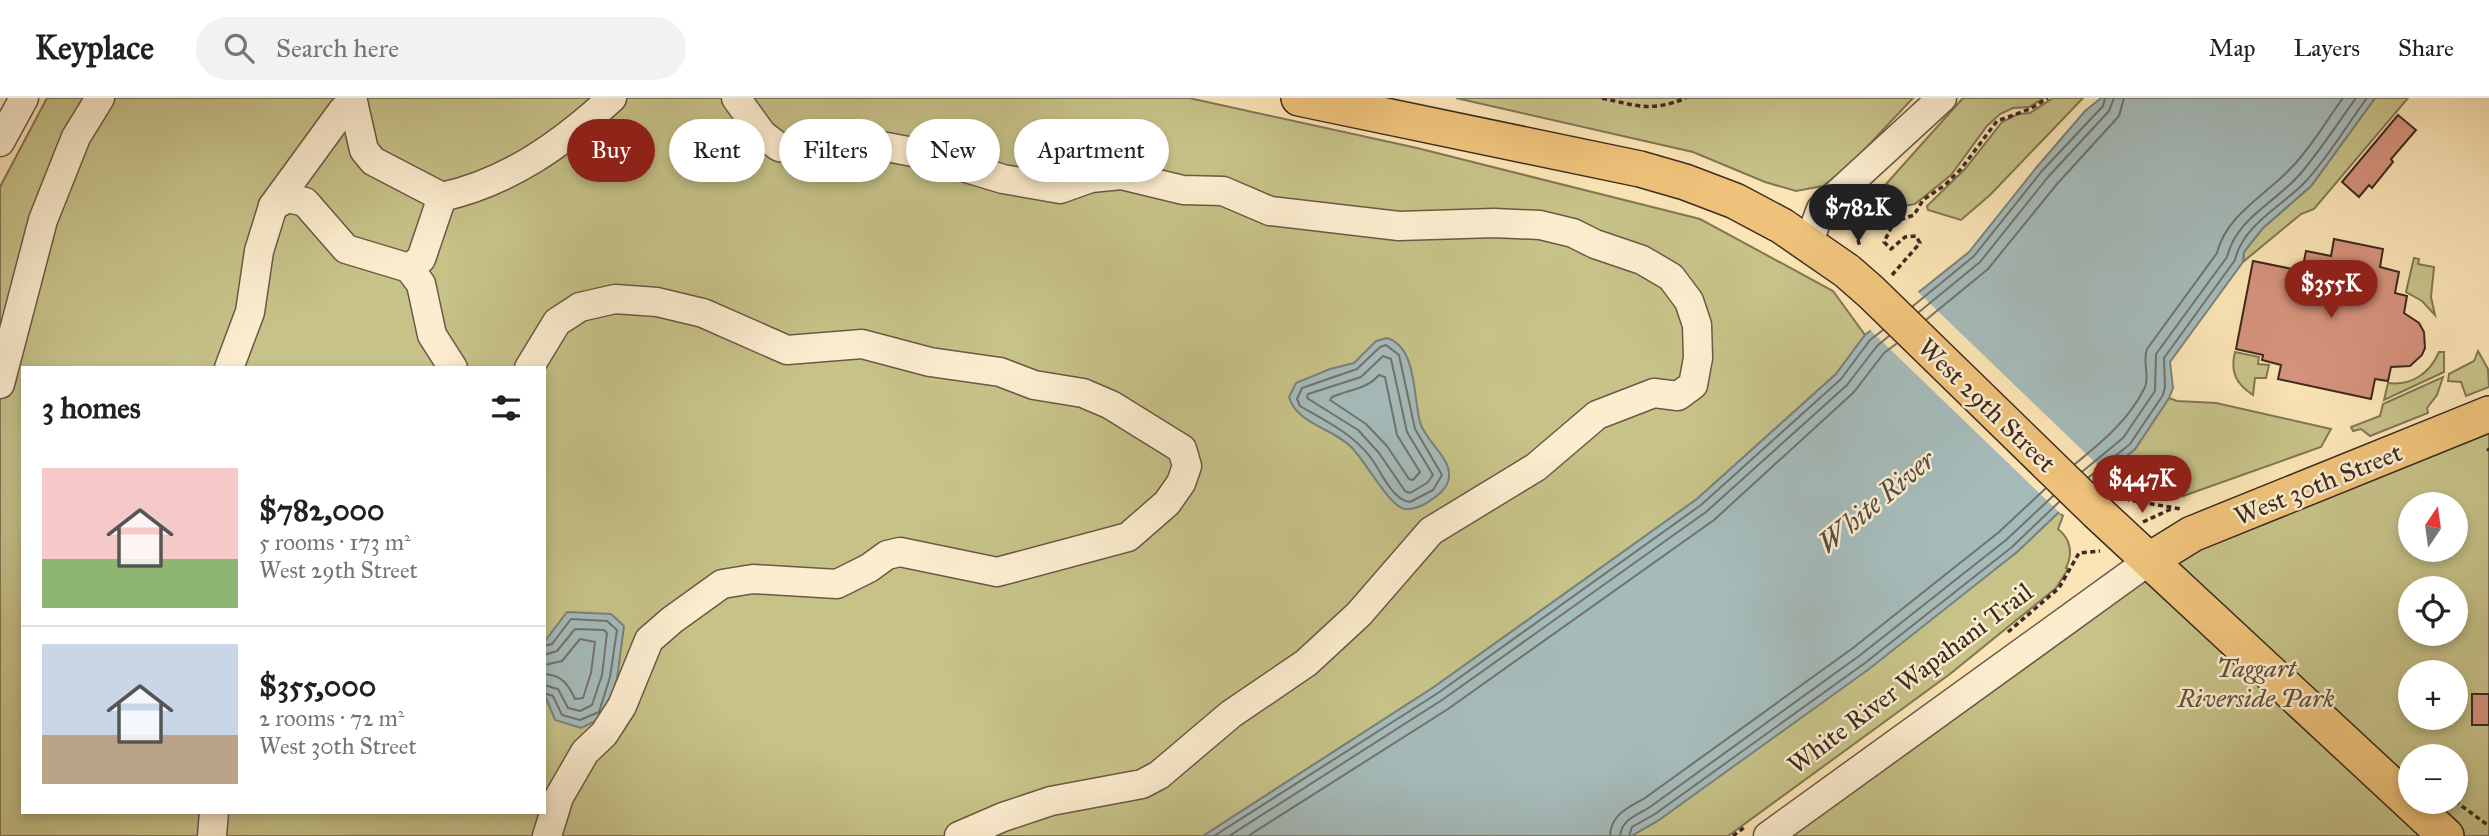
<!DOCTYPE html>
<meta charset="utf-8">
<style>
:root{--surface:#fff;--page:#f2f2f2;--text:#202124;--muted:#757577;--line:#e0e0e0;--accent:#8f2418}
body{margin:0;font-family:"IM FELL Great Primer",serif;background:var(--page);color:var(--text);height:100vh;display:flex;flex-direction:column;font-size:26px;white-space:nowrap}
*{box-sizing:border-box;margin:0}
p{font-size:23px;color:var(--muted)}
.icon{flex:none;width:38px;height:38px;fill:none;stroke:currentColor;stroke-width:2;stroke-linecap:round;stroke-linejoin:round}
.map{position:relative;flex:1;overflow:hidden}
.details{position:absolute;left:21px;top:268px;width:525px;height:448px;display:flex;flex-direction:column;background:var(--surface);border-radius:0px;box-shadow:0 4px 10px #0003}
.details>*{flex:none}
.hud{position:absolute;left:567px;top:21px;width:665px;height:63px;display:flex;gap:14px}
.needle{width:46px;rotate:13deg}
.controls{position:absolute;left:2398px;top:394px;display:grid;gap:14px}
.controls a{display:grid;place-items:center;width:70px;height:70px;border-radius:50%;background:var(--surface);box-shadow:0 4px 10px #0003;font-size:35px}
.price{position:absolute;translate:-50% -60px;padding:0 16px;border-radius:24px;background:var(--accent);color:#fff;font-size:23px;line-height:46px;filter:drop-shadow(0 2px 4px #0008)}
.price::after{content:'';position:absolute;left:50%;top:42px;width:21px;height:16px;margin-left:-10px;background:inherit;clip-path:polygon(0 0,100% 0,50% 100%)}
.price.active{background:#222;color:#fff}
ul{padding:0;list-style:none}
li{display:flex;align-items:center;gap:21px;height:175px;padding:0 21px}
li+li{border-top:2px solid var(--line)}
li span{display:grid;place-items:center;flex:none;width:196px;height:140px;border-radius:0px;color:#555}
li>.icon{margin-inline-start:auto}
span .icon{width:84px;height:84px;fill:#fffc;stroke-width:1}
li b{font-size:30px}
h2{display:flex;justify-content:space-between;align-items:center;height:84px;padding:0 21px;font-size:30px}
.tag{padding:0 24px;border-radius:32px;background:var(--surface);box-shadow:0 4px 10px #0003;font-size:24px;line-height:63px}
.tag.active{background:var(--accent);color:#fff}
header{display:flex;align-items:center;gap:42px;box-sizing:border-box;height:98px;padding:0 35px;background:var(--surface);border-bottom:2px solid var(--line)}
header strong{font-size:33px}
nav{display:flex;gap:38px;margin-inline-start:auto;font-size:24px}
.search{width:490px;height:63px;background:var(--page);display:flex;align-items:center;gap:18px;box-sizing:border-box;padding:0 24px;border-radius:38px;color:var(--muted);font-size:26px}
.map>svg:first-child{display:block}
</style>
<header>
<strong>Keyplace</strong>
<div class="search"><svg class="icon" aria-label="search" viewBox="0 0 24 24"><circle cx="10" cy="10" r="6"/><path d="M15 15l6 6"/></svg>Search here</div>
<nav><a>Map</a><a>Layers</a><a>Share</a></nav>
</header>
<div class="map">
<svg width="2489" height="738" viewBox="0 0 2489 738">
<rect width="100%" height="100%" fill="#fbe4b5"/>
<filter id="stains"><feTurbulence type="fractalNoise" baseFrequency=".00286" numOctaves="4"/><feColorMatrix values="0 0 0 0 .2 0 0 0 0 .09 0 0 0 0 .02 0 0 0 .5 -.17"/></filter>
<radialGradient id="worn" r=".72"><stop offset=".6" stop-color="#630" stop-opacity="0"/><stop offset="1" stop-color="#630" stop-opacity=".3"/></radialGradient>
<!-- green -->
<g fill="#c6c288" stroke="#827654" stroke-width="2" fill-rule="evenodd">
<path d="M47 0H1189L1417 50 1700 121 1833 193 1865 237 1836 276 1697 401 1434 589 1203 738H0V89ZM23 270H544V714H23Z"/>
<polygon points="1456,0 1913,0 1848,69 1823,88 1796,93 1765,84 1693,54"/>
<polygon points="1963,0 2044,0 2029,9 2013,10 2000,16 1987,28 1951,77 1915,106 1893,110 1878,95"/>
<polygon points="2053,0 2083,0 1990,97 1961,122 1928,112 1927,108 1965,71 2002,24 2018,16 2030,15"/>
<polygon points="2375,0 2408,0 2314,111 2301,116 2243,164 2244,154 2263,130 2311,88"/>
<polygon points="2414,160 2419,161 2418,166 2434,169 2431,199 2435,217 2422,203 2406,194"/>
<polygon points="2478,253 2488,271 2489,289 2466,298 2461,284 2448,283 2449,276 2474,263"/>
<path d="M2235 254 2259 259 2258 266 2269 267 2266 280H2255L2253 297C2236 286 2230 274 2235 254Z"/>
<path d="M2439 254H2444V274L2384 302 2388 285C2412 288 2430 275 2439 254Z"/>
<polygon points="2443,279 2437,297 2427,310 2428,315 2370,338 2361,331 2353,333 2351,329 2380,318 2383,306"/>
<polygon points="2169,300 2177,303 2216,305 2331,331 2321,349 2183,398 2182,386 2163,386 2168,377 2145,370 2146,382 2119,364 2135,351"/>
<path d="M2489 328V738H1778L2150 462ZM2410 406H2455V452H2410ZM2410 490H2455V536H2410ZM2410 574H2455V620H2410ZM2410 658H2455V704H2410Z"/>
<path d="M2059 414 2063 418 2058 431C2071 441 2073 456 2066 470L2068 471 2056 490 1950 576 1728 738H1631L1659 722 2017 454Z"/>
</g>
<!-- water -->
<g fill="#a5bbba" stroke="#7b817c" stroke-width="2">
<polygon points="2101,0 2375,0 2311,88 2263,130 2244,154 2243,164 2170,264 2173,290 2169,300 2135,351 2059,414 2017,454 1869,571 1659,722 1631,738 1203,738 1434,589 1697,401 1836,276 1865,237 1969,154 2036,70 2085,13"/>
<path d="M1387 240C1417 249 1413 298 1420 324 1425 343 1451 359 1449 379 1448 392 1434 400 1425 406 1417 410 1407 414 1400 409 1386 401 1366 365 1353 351 1336 331 1296 326 1289 299L1296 285 1330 271 1354 265 1376 243Z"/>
<polygon points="567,514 611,516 624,528 617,581 606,618 581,630 555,622 544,595 544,555 545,543"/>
</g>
<!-- pier -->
<polygon fill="#fbe4b5" points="1916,192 2106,375 2061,416 1868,230"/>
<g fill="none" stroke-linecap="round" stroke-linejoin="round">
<!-- shore -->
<g stroke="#71726d" stroke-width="2">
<polyline points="1913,208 1974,158 2041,74 2103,8 2105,0"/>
<polyline points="1919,214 1980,164 2048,79 2109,13 2114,0"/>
<polyline points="1927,221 1988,171 2057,86 2119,18 2124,0"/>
<path d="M1386 247 1399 257 1415 331 1442 377 1433 392 1410 404C1392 402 1381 373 1371 360 1353 336 1326 323 1300 308L1297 301 1302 290 1357 271 1380 249Z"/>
<polygon points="1383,258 1391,261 1407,334 1433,377 1427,385 1410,395 1405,393 1379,355 1358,332 1307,300 1308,296 1361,279"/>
<path d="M1379 277 1385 279 1397 337 1420 374 1413 382 1409 381 1387 348 1366 326 1330 302 1332 299C1349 291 1366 292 1379 277Z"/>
<path d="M2075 366C2102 344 2130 321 2145 289 2150 278 2142 264 2147 251L2217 155C2226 117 2266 97 2291 70 2311 50 2326 23 2343 0"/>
<path d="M2083 373 2123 340 2155 293 2156 256 2227 159C2236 120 2278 103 2301 75 2321 51 2338 25 2356 0"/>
<path d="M2089 379 2130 346 2163 297 2165 289 2164 260 2235 162C2243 126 2283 108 2306 83 2329 58 2347 27 2367 0"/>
<polyline points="544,548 552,546 571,521 607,523 617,532 610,579 599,614 580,622 562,617 553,598 544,595"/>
<polyline points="544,557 557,553 575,531 604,532 607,535 602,577 592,607 580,613 568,610 558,591 544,587"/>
<path d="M544 567 562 563 580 541 595 544 591 575 583 600 575 601C568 586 562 577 544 576"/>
<polyline points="1214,738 1438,595 1701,407 1841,281 1870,242 1883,232"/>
<polyline points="1229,738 1442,602 1706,414 1847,287 1877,248 1889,238"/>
<polyline points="1248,738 1448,611 1714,422 1854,294 1884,255 1896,246"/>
<path d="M1610 738C1611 716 1628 710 1645 700L1853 550 1999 434 2045 391"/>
<path d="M1620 738C1622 721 1637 717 1650 709L1859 558 2006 442 2053 398"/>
<polyline points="1629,738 1632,729 1655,716 1865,565 2012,449 2059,404"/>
</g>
</g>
<!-- building -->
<g fill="#d5927c" stroke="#3d2a20" stroke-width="2">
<polygon points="2398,17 2416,32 2391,61 2393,64 2372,90 2369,87 2359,99 2342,84"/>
<polygon points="2334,141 2383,151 2380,169 2399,174 2395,195 2407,198 2404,215 2419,225 2424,234 2425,250 2422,257 2410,268 2391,269 2388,283 2375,281 2371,301 2278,281 2281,267 2262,262 2263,257 2236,251 2253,163 2302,173 2306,153 2331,158"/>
<rect x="2472" y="596" width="17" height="31"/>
</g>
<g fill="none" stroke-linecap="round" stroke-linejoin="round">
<defs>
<g id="minor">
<polyline points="736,0 762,36 779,49 812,53 871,46 913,54 1003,81 1060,91 1091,80 1121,77 1183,92 1223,93 1270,113 1399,128 1494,125 1540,127 1573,135 1595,146 1642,162 1671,179 1689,203 1697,227 1698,260 1693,287 1678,298 1654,295 1597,317 1536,369 1431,433 1359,516 1306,565 1231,616 1159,677 1142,686 1051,703 1003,719 959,738"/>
<polyline points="0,44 24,0"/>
<path d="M442 99C509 84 562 46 612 0"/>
<polyline points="273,108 288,100 305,104 346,151 409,170 421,161 442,99 373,63 364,52 354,8"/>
<polyline points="1808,146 1821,111 1942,0"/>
<polyline points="409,170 421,186 432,237 453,270"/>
<polyline points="229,270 250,214 259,153 273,108 343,12 354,8 352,0"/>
<polyline points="529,270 557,224 580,209 615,201 657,204 703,215 787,252 862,246 930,264 1000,274 1034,287 1083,295 1111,307 1182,351 1187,368 1181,385 1167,405 1128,439 997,474 900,454 887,457 869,470 837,486 753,481 722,486 672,522 649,542 622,608 604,636 585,654 559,699 547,738"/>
<polyline points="0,286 43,122 76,39 100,0"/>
<polyline points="212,738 214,714"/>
<polyline points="1768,738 2150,462"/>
</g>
<g id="major">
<polyline points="1299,0 1640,71 1685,84 1735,103 1782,128 1847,173 1871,194 2097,414 2446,738"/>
<polyline points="2150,462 2192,436 2489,316"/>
</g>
</defs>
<!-- minor casing -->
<use href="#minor" stroke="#6c5845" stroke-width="31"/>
<!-- major casing -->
<use href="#major" stroke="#3d2a20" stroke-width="38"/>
<!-- path -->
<g stroke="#3d2a20" stroke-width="3.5" stroke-dasharray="5 3.5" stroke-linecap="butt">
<path d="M1602 0C1637 8 1652 14 1686 0"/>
<polyline points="1856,109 1853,125 1860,149"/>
<polyline points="1892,177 1920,145 1916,138 1905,139 1891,151 1884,144 1894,124 1914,117 1923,102 1945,87 1961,71 1997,23 2030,11 2048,0"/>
<polyline points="2487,351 2489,352"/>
<polyline points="2118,395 2129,402 2181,411"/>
<polyline points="2143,424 2171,411"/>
<polyline points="2008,534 2059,490 2079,455 2100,453"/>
<polyline points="2455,703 2489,728"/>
<polyline points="1733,738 1746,728"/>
</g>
<!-- minor -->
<use href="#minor" stroke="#fcedcf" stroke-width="28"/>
<!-- major -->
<use href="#major" stroke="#eec27a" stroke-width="35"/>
</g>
<g text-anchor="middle" stroke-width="5" stroke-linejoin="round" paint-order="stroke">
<!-- street labels -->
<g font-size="26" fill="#3d2a20" stroke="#fcedcf">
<text transform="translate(1987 307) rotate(44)" y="9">West 29th Street</text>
<text transform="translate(2318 386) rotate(-22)" y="9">West 30th Street</text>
<text transform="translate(1910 580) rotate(-37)" y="9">White River Wapahani Trail</text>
</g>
<!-- park labels -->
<g font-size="26" font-style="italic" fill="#5f503a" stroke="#fcedcf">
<text x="2256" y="579">Taggart<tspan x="2256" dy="30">Riverside Park</tspan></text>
</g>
<!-- water labels -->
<g font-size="28" font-style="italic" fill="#574e46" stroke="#fcedcf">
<text transform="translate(1876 403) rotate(-40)" y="10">White River</text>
</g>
</g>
<rect width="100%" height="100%" filter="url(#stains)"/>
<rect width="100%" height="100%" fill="url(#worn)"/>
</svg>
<div class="controls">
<a><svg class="needle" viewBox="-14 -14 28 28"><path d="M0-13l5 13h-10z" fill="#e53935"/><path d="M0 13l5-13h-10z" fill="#757577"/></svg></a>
<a><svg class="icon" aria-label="locate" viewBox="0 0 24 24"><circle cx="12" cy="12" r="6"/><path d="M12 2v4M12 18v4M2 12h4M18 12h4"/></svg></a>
<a>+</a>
<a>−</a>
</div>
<b class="price active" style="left:1858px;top:146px">$782K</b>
<b class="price" style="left:2331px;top:222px">$355K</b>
<b class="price" style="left:2142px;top:417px">$447K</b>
<div class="hud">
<a class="tag active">Buy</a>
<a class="tag">Rent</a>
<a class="tag">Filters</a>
<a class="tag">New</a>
<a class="tag">Apartment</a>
</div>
<section class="details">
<h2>3 homes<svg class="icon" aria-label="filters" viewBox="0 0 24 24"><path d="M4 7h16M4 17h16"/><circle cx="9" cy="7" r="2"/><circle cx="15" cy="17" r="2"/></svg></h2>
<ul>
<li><span style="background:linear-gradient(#f6c9c9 65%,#8fb573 0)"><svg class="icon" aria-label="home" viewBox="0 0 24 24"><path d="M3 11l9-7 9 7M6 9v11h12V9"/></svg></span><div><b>$782,000</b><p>5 rooms · 173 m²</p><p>West 29th Street</p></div></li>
<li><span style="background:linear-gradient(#c9d6e8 65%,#b9a48a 0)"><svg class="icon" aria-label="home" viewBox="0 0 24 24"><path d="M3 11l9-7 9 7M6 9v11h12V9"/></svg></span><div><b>$355,000</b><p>2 rooms · 72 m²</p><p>West 30th Street</p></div></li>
</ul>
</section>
</div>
